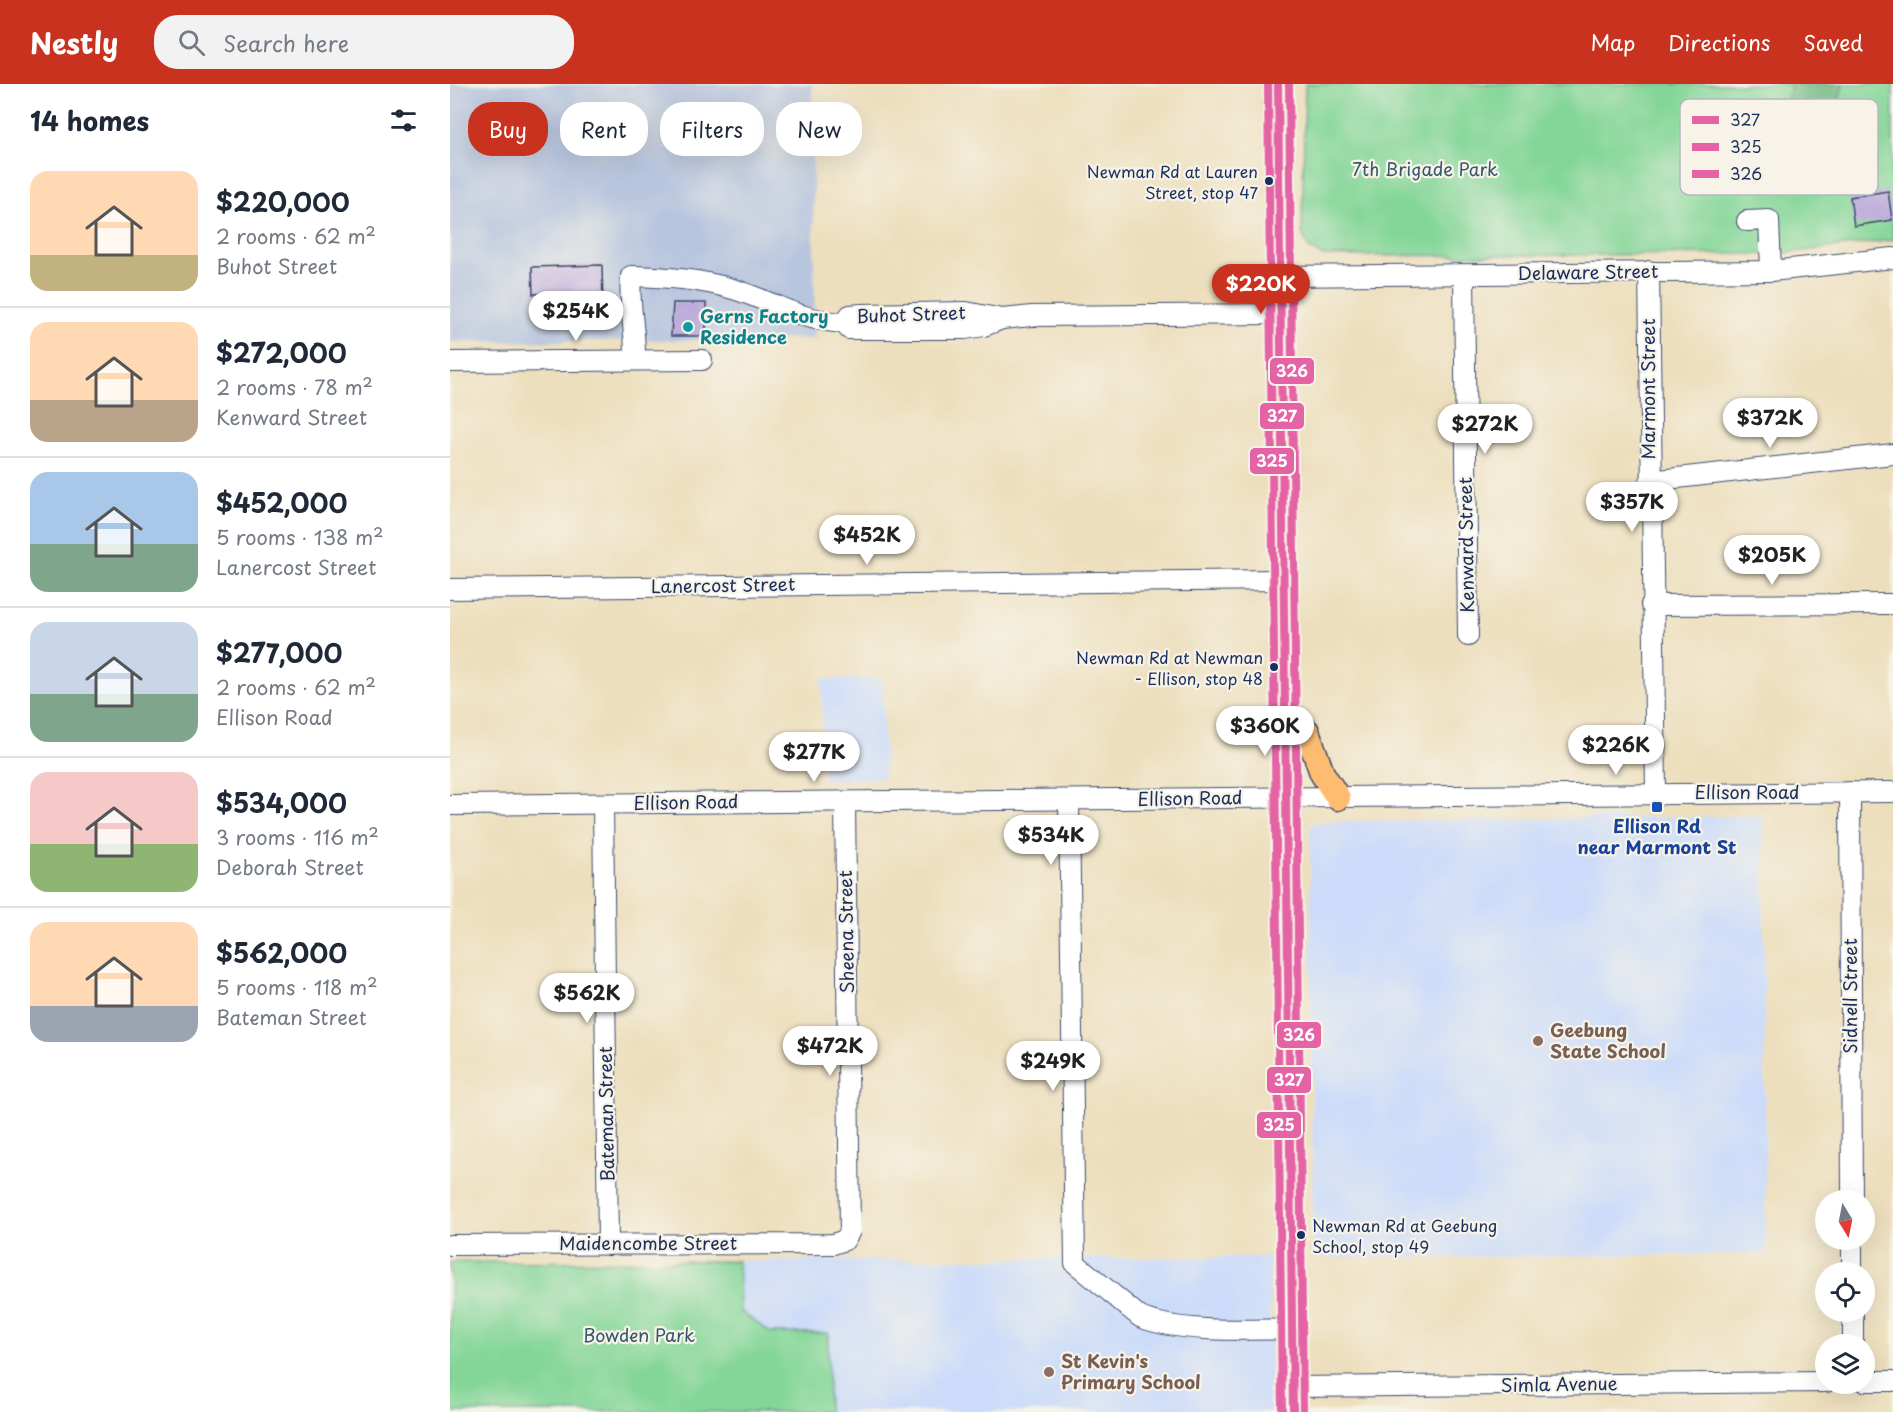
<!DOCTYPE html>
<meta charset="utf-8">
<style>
:root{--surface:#fff;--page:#f2f2f3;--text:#1f2937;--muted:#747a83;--line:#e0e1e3;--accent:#c8321e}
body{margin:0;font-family:"Playpen Sans",sans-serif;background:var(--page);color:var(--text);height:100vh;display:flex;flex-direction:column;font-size:22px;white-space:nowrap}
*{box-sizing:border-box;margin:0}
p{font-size:20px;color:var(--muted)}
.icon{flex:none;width:33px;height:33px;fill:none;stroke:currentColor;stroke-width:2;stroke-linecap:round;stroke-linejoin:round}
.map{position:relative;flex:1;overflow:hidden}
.drawer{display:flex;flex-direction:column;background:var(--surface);width:450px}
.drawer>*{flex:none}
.hud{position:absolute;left:18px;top:18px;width:570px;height:54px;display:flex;gap:12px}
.needle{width:39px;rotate:170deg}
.controls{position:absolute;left:1365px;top:1106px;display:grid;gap:12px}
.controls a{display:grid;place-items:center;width:60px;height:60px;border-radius:50%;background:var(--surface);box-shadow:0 6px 24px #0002;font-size:30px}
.price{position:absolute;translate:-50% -51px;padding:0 14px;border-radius:21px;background:#fff;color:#222;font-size:20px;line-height:39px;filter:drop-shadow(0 2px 3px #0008)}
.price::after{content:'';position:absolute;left:50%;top:36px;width:18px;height:14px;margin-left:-9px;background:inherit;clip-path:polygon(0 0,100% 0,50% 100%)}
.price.active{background:var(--accent);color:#fff}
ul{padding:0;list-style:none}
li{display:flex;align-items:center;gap:18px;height:150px;padding:0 30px}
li+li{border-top:2px solid var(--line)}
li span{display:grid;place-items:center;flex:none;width:168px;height:120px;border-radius:18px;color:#555}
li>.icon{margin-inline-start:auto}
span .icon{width:72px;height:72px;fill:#fffc;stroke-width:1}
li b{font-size:26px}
h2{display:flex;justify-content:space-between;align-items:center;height:72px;padding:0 30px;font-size:26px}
.pill{padding:0 21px;border-radius:24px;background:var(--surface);box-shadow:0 6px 24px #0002;font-size:21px;line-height:54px}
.pill.active{background:var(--accent);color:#fff}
header{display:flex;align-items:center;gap:36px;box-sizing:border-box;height:84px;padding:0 30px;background:var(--accent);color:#fff}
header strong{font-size:28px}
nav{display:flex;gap:33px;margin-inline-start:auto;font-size:21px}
.search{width:420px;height:54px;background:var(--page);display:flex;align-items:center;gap:15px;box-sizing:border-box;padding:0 21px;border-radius:24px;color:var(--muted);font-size:22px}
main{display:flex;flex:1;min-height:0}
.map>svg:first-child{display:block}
</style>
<header>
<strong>Nestly</strong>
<div class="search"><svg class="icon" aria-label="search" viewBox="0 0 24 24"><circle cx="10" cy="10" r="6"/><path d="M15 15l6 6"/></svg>Search here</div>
<nav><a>Map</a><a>Directions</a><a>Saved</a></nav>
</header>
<main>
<section class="drawer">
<h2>14 homes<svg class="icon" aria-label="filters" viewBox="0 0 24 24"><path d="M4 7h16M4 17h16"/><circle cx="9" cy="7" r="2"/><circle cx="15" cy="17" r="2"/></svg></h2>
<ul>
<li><span style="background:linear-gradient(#ffd9b3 70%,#c2b280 0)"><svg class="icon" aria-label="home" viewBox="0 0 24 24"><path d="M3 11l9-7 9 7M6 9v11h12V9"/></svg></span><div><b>$220,000</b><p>2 rooms · 62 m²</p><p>Buhot Street</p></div></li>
<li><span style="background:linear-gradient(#ffd9b3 65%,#b9a48a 0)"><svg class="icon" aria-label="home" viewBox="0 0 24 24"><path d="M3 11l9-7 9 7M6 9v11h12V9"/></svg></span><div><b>$272,000</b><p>2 rooms · 78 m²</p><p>Kenward Street</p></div></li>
<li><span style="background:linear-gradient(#a9c7e8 60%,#7fa58c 0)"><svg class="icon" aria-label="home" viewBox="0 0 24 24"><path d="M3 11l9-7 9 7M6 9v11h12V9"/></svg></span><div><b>$452,000</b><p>5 rooms · 138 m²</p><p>Lanercost Street</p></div></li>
<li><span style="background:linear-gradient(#c9d6e8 60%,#7fa58c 0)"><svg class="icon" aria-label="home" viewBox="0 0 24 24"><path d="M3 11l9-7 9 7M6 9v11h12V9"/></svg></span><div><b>$277,000</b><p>2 rooms · 62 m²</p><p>Ellison Road</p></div></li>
<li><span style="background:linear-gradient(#f6c9c9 60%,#8fb573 0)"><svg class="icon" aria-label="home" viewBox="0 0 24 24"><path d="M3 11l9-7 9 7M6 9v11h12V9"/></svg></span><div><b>$534,000</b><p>3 rooms · 116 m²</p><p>Deborah Street</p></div></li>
<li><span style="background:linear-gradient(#ffd9b3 70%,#9aa5b1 0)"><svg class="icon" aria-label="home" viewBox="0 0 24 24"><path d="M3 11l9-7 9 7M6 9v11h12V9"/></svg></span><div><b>$562,000</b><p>5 rooms · 118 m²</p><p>Bateman Street</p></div></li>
</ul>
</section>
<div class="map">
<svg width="1443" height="1328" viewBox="0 0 1443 1328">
<rect width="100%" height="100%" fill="#f7f3e8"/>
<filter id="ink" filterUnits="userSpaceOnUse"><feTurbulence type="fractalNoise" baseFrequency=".0167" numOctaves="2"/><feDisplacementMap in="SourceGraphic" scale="12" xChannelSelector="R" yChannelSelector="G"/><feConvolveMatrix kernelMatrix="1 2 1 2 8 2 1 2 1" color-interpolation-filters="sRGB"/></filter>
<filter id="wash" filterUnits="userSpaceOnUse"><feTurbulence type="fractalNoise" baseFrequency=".008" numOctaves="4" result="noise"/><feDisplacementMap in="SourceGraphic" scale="24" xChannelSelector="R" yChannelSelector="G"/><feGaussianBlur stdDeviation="1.35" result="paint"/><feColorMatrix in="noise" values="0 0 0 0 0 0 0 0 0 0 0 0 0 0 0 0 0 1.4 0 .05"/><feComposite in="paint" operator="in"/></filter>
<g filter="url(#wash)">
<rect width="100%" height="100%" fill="#eddfbd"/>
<!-- built -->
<g fill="#cbdbf9">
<polygon points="433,594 434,694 373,696 372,595"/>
<polygon points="1313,732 1316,1170 863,1174 860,744 865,738"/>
<polygon points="820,1173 821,1328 378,1328 378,1249 321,1249 290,1227 288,1177"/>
</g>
<!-- industrial -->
<polygon fill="#b7c5de" points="0,0 362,0 365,255 0,258"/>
<!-- green -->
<g fill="#84d698" stroke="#50827b" stroke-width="1.5">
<polygon points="855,0 1443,0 1443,156 1327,170 873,172 859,165 852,149"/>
<polygon points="288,1177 290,1227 321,1249 378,1249 378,1328 0,1328 0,1178"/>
</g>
<!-- forest -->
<path fill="#6bb780" stroke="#43736f" stroke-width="1.5" d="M1341 0H1393L1382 44 1362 61C1337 40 1331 32 1341 0Z"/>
<g id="blocks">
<!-- building -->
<g fill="#b5a3d9">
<polygon points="1438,107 1442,136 1404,142 1400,113"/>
<polygon points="152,181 153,222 144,222 145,240 102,241 101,209 83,210 82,183"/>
<polygon points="223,219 256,219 256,252 221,252"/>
</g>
</g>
</g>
<g filter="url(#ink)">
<use href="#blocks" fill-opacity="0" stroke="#3a496c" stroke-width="1.5"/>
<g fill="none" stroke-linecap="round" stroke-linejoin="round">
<defs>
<g id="minor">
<polyline points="1297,137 1319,136 1321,187"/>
<polyline points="1199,187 1206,710"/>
<polyline points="1014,191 1018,552"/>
<polyline points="832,192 1321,187 1443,174"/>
<polyline points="394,239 399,245 515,245 534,242 552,235 582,232 832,230"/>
<polyline points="394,239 400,231 412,230 516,228 552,235"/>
<path d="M185 276C186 247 178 220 181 192 216 193 249 195 283 205 325 218 347 236 394 239"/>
<polyline points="0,278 252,276"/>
<polyline points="1200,397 1443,370"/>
<polyline points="0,505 835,496"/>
<polyline points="1201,521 1443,520"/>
<polyline points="1400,708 1402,1116"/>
<path d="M619 716 625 1179 690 1233C727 1249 801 1246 842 1245"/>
<polyline points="153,720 158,1161"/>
<polyline points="0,721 1443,708"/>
<polyline points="1402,1155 1402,1188"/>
<polyline points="0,1161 383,1160 395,1156 400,1147 395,718"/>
<polyline points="1403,1227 1403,1260"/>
<polyline points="1414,1297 1443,1297"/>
<polyline points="843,1303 1376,1298"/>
</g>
<g id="major">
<polyline points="828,0 843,1328"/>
<polyline points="836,631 857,647 872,689 888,714"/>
</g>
</defs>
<!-- minor casing -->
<use href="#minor" stroke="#3a496c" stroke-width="22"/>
<!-- major casing -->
<use href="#major" stroke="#3a496c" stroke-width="27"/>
<!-- minor -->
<use href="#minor" stroke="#fff" stroke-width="20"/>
<!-- major -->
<use href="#major" stroke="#fdbc70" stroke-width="24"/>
<defs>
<polyline id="bus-1" points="828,0 843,1328"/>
<polyline id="bus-2" points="818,0 832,1328"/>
<polyline id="bus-3" points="839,0 853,1328"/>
</defs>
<!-- bus-1 casing -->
<use href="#bus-1" stroke="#f7f3e8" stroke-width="12"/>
<!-- bus-2 casing -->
<use href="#bus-2" stroke="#f7f3e8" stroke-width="12"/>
<!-- bus-3 casing -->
<use href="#bus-3" stroke="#f7f3e8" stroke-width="12"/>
<!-- bus-1 -->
<use href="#bus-1" stroke="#e463a4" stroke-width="8"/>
<!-- bus-2 -->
<use href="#bus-2" stroke="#e463a4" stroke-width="8"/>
<!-- bus-3 -->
<use href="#bus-3" stroke="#e463a4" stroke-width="8"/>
</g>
</g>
<!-- markers -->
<g fill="#1b2f5e" stroke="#f7f3e8" stroke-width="2">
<circle cx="819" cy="97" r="5"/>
<circle cx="824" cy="583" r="5"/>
<circle cx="851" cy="1151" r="5"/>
</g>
<circle fill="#0f9aa8" stroke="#f7f3e8" stroke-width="2" cx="238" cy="243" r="6"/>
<rect fill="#1a4fb4" stroke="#f7f3e8" stroke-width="2" x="1201" y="717" width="12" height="12" rx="3"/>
<g fill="#8d6e63" stroke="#f7f3e8" stroke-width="2">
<circle cx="1088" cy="957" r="6"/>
<circle cx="599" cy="1288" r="6"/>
</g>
<g text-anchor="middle" stroke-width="4.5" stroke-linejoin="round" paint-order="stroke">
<!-- bus labels -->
<g font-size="16" fill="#1b2f5e" stroke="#f7f3e8" text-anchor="end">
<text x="808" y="94">Newman Rd at Lauren<tspan x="808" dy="21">Street, stop 47</tspan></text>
<text x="813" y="580">Newman Rd at Newman<tspan x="813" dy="21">- Ellison, stop 48</tspan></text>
<text x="862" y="1148" text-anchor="start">Newman Rd at Geebung<tspan x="862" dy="21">School, stop 49</tspan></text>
</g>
<!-- park labels -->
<g font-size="18" fill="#35596c" stroke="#f7f3e8">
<text x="975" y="92">7th Brigade Park</text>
<text x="189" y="1258">Bowden Park</text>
</g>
<!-- street labels -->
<g font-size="18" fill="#1b2f5e" stroke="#f7f3e8">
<text transform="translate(1138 189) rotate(-1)" y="6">Delaware Street</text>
<text transform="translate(461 231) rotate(-2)" y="6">Buhot Street</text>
<text transform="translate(1199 305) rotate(-90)" y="6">Marmont Street</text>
<text transform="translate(1017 461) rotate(-91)" y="6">Kenward Street</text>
<text transform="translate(273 502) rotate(-1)" y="6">Lanercost Street</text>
<text x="1297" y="715">Ellison Road</text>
<text transform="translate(740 715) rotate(-1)" y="6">Ellison Road</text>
<text transform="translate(236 719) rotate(-1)" y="6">Ellison Road</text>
<text transform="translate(397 848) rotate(-91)" y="6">Sheena Street</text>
<text transform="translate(1401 912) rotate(-90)" y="6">Sidnell Street</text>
<text transform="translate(157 1030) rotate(-91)" y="6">Bateman Street</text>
<text x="198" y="1166">Maidencombe Street</text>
<text transform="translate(1109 1301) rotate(-1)" y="6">Simla Avenue</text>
</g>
<!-- culture labels -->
<g font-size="18" font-weight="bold" fill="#0d838f" stroke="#f7f3e8" text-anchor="start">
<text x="250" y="239">Gerns Factory<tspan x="250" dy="21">Residence</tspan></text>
</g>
<!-- transit labels -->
<g font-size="18" font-weight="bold" fill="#164399" stroke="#f7f3e8">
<text x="1207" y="749">Ellison Rd<tspan x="1207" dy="21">near Marmont St</tspan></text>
</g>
<!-- education labels -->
<g font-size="18" font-weight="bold" fill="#785e54" stroke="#f7f3e8" text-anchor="start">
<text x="1100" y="953">Geebung<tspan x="1100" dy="21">State School</tspan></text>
<text x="611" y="1284">St Kevin's<tspan x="611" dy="21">Primary School</tspan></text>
</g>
</g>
<!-- legend -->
<rect x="1230" y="15" width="198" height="96" rx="9" fill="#f7f3e8" stroke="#b5b8bf" stroke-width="1.5"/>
<rect x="1242" y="32" width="27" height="8" fill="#e463a4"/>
<rect x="1242" y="59" width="27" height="8" fill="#e463a4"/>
<rect x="1242" y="86" width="27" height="8" fill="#e463a4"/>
<g font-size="16" fill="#1b2f5e">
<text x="1280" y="42">327</text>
<text x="1280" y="69">325</text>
<text x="1280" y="96">326</text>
</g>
<g stroke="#f7f3e8" stroke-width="2">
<rect x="819" y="273" width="46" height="28" rx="6" fill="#e463a4"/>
<rect x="809" y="318" width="46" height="28" rx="6" fill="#e463a4"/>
<rect x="799" y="363" width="46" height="28" rx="6" fill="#e463a4"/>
<rect x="826" y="937" width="46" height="28" rx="6" fill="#e463a4"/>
<rect x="816" y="982" width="46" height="28" rx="6" fill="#e463a4"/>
<rect x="806" y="1027" width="46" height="28" rx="6" fill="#e463a4"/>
</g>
<g font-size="16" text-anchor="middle" font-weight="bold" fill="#fff">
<text x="842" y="293">326</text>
<text x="832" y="338">327</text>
<text x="822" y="383">325</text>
<text x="849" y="957">326</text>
<text x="839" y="1002">327</text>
<text x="829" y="1047">325</text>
</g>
</svg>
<div class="controls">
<a><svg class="needle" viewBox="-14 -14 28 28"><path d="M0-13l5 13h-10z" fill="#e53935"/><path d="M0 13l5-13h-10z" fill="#747a83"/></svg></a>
<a><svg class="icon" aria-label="locate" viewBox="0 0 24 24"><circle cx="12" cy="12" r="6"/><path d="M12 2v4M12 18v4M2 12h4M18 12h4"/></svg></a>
<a><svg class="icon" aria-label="layers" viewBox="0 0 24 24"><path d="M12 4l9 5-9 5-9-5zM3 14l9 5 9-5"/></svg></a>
</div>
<b class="price active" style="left:811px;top:231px">$220K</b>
<b class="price" style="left:126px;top:258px">$254K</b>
<b class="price" style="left:1320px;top:365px">$372K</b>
<b class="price" style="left:1035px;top:371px">$272K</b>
<b class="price" style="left:1182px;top:449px">$357K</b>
<b class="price" style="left:417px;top:482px">$452K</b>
<b class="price" style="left:1322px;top:502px">$205K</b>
<b class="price" style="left:815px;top:673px">$360K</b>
<b class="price" style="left:1166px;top:692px">$226K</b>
<b class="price" style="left:364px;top:699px">$277K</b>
<b class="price" style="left:601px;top:782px">$534K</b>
<b class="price" style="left:137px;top:940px">$562K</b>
<b class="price" style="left:380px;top:993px">$472K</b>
<b class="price" style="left:603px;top:1008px">$249K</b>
<div class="hud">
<a class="pill active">Buy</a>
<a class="pill">Rent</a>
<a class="pill">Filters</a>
<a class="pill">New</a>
</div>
</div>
</main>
